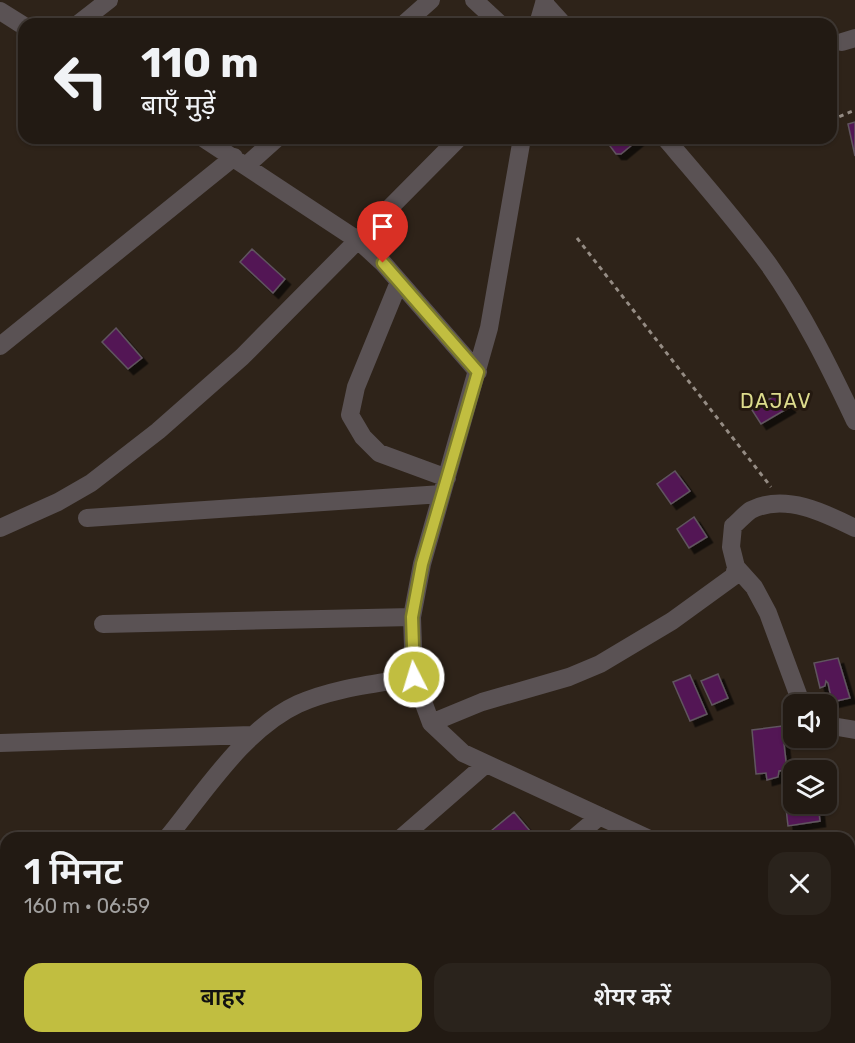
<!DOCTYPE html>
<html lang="hi">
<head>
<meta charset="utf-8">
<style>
	body { margin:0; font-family:Rubik,"Noto Sans Devanagari",sans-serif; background:#2a231c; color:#f1f3f6; height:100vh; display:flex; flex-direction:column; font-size:22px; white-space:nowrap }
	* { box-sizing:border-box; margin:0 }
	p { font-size:20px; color:#a2a1a0 }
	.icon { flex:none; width:33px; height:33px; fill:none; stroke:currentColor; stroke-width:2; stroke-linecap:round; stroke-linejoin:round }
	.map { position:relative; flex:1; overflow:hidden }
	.sheet { position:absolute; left:0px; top:832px; width:855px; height:212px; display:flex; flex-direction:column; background:#221a13; border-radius:18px 18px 0 0; box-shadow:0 2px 4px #0004,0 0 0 2px #3f3833 }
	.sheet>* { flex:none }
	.guide { position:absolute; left:18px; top:18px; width:819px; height:126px; border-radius:18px; box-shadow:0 2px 4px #0004,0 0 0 2px #3f3833; background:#221a13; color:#f1f3f6; overflow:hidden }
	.buttons { position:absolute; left:783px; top:694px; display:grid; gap:12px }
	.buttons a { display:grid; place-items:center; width:54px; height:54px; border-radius:12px; background:#221a13; box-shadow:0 2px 4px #0004,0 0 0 2px #3f3833; font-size:30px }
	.pin { position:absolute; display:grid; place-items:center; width:51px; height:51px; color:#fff; margin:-62px -26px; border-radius:50% 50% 50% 0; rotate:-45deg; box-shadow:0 0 6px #0007 }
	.pin .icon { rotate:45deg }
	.me { position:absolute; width:66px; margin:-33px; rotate:355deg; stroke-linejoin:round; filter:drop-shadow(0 0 4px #0008) }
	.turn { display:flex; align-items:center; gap:21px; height:126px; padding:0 24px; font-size:27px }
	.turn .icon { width:78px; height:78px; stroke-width:2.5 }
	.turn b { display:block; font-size:42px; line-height:51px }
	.round { display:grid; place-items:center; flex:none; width:63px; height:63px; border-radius:18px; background:#2a231c }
	.overview { display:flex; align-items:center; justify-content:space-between; height:102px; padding:0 24px }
	h1 { font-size:36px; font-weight:600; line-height:45px }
	.primary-button { display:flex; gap:12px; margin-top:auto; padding:12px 24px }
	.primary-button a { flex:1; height:69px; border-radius:18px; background:#c1be40; color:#111; font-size:24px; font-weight:600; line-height:69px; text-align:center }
	.primary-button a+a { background:#2a231c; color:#f1f3f6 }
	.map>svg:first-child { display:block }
	.building { fill:#521954; stroke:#60545f; stroke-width:1.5; filter:url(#shadow) }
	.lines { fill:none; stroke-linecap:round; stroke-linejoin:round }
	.path { stroke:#958c84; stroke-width:3; stroke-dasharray:4.5 4.5; stroke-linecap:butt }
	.minor { stroke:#5a5254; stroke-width:18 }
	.route-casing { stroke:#7d7c2a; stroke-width:15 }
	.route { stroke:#c1be40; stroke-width:10 }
	.labels { text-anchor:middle; stroke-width:6; stroke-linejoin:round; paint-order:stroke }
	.quarter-label { font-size:20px; letter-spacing:1.5px; fill:#dddc8d; stroke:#241910 }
</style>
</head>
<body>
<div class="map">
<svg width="855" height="1043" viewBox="0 0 855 1043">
	<defs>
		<filter id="shadow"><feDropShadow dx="5.5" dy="5.5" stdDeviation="0" flood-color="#0009"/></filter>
	</defs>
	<rect width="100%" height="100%" fill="#2e2319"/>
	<path class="building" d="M 855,122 L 855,156 L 848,124 Z
		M 604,138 L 636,138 L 638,140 L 621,154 L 616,154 Z
		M 252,249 L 285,279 L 273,293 L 240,262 Z
		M 116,328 L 142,358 L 128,369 L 102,342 Z
		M 780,392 L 790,407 L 761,424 L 752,410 Z
		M 675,471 L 690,491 L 671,504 L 657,484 Z
		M 694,517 L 707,537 L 689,548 L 677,529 Z
		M 838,658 L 850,698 L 832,702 L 828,683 L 826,681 L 825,686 L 820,688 L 814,663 Z
		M 718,674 L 728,698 L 712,705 L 701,681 Z
		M 690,675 L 707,714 L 690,721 L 673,682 Z
		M 782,726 L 787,770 L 779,771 L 778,777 L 767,780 L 766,773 L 756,774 L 752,730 Z
		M 794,797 L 794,804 L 818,804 L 820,821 L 788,826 L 785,799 Z
		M 514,812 L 536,838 L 498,838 L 491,831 Z"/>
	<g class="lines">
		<path class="path" d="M 831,120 L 855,110
			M 577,238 L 771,487"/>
		<path class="minor" d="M 474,0 L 500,24
			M 544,3 L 563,24
			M 0,11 L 24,26
			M 78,24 L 109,0
			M 404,24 L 431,0
			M 538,24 L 545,0
			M 842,42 L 855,38
			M 203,138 L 359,241 L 383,263 L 478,372
			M 522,138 L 489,328 L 422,564 L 412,617 L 414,677 L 431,723 L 463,753 L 647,838
			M 665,138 C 701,180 737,221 769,265 C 803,313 830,368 855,421
			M 247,165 L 277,138
			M 399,282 L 356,387 L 350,415 L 363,437 L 379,453 L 447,478
			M 0,346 L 234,157
			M 87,518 L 442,494
			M 0,528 L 58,502 L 91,483 L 158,431 L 242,357 L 459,138
			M 736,567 L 754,587 L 768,613 L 802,705
			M 103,624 L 412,617
			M 431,723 L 482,702 L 569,677 L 600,664 L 672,621 L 734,576 L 736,567 L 731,547 L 733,526 C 739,521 745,514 751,510 C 785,493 825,513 855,528
			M 826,725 L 855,730
			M 0,743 L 252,735
			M 167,838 C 204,793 244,729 298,704 C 333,688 376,684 414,677
			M 401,838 L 486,764
			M 574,838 L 600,816
			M 0,850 L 6,849
			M 849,861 L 855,860
			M 0,954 L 6,953
			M 849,984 L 855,989
			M 596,1038 L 600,1043
			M 26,1043 L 29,1038
			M 167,1043 L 173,1038
			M 341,1043 L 346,1038
			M 531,1043 L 536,1038
			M 700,1043 L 705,1038
			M 851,1043 L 855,1039"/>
	</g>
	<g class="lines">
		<defs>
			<path id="route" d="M 383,263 L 478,372 L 422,564 L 412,617 L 414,677"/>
		</defs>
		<use href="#route" class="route-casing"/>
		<use href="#route" class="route"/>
	</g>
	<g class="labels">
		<g class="quarter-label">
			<text x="776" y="408">DAJAV</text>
		</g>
	</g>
</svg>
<div class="buttons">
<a><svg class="icon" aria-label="sound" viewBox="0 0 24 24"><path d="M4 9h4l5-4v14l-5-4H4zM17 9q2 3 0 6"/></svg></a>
<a><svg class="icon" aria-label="layers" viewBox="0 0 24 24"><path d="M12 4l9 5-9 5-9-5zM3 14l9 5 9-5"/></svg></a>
</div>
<div class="pin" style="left:383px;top:263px;background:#d93025"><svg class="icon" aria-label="arrive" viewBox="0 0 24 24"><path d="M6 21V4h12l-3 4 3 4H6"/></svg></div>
<svg class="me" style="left:414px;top:677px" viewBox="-20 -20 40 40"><circle r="17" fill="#c1be40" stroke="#fff" stroke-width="3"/><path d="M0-11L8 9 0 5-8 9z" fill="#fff"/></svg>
<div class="guide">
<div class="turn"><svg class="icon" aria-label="left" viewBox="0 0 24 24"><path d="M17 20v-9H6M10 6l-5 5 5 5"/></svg><div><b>110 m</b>बाएँ मुड़ें</div></div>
</div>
<section class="sheet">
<div class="overview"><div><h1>1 मिनट</h1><p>160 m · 06:59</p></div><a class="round"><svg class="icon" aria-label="close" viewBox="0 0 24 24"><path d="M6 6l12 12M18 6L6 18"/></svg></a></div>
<div class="primary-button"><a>बाहर</a><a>शेयर करें</a></div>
</section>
</div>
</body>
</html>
